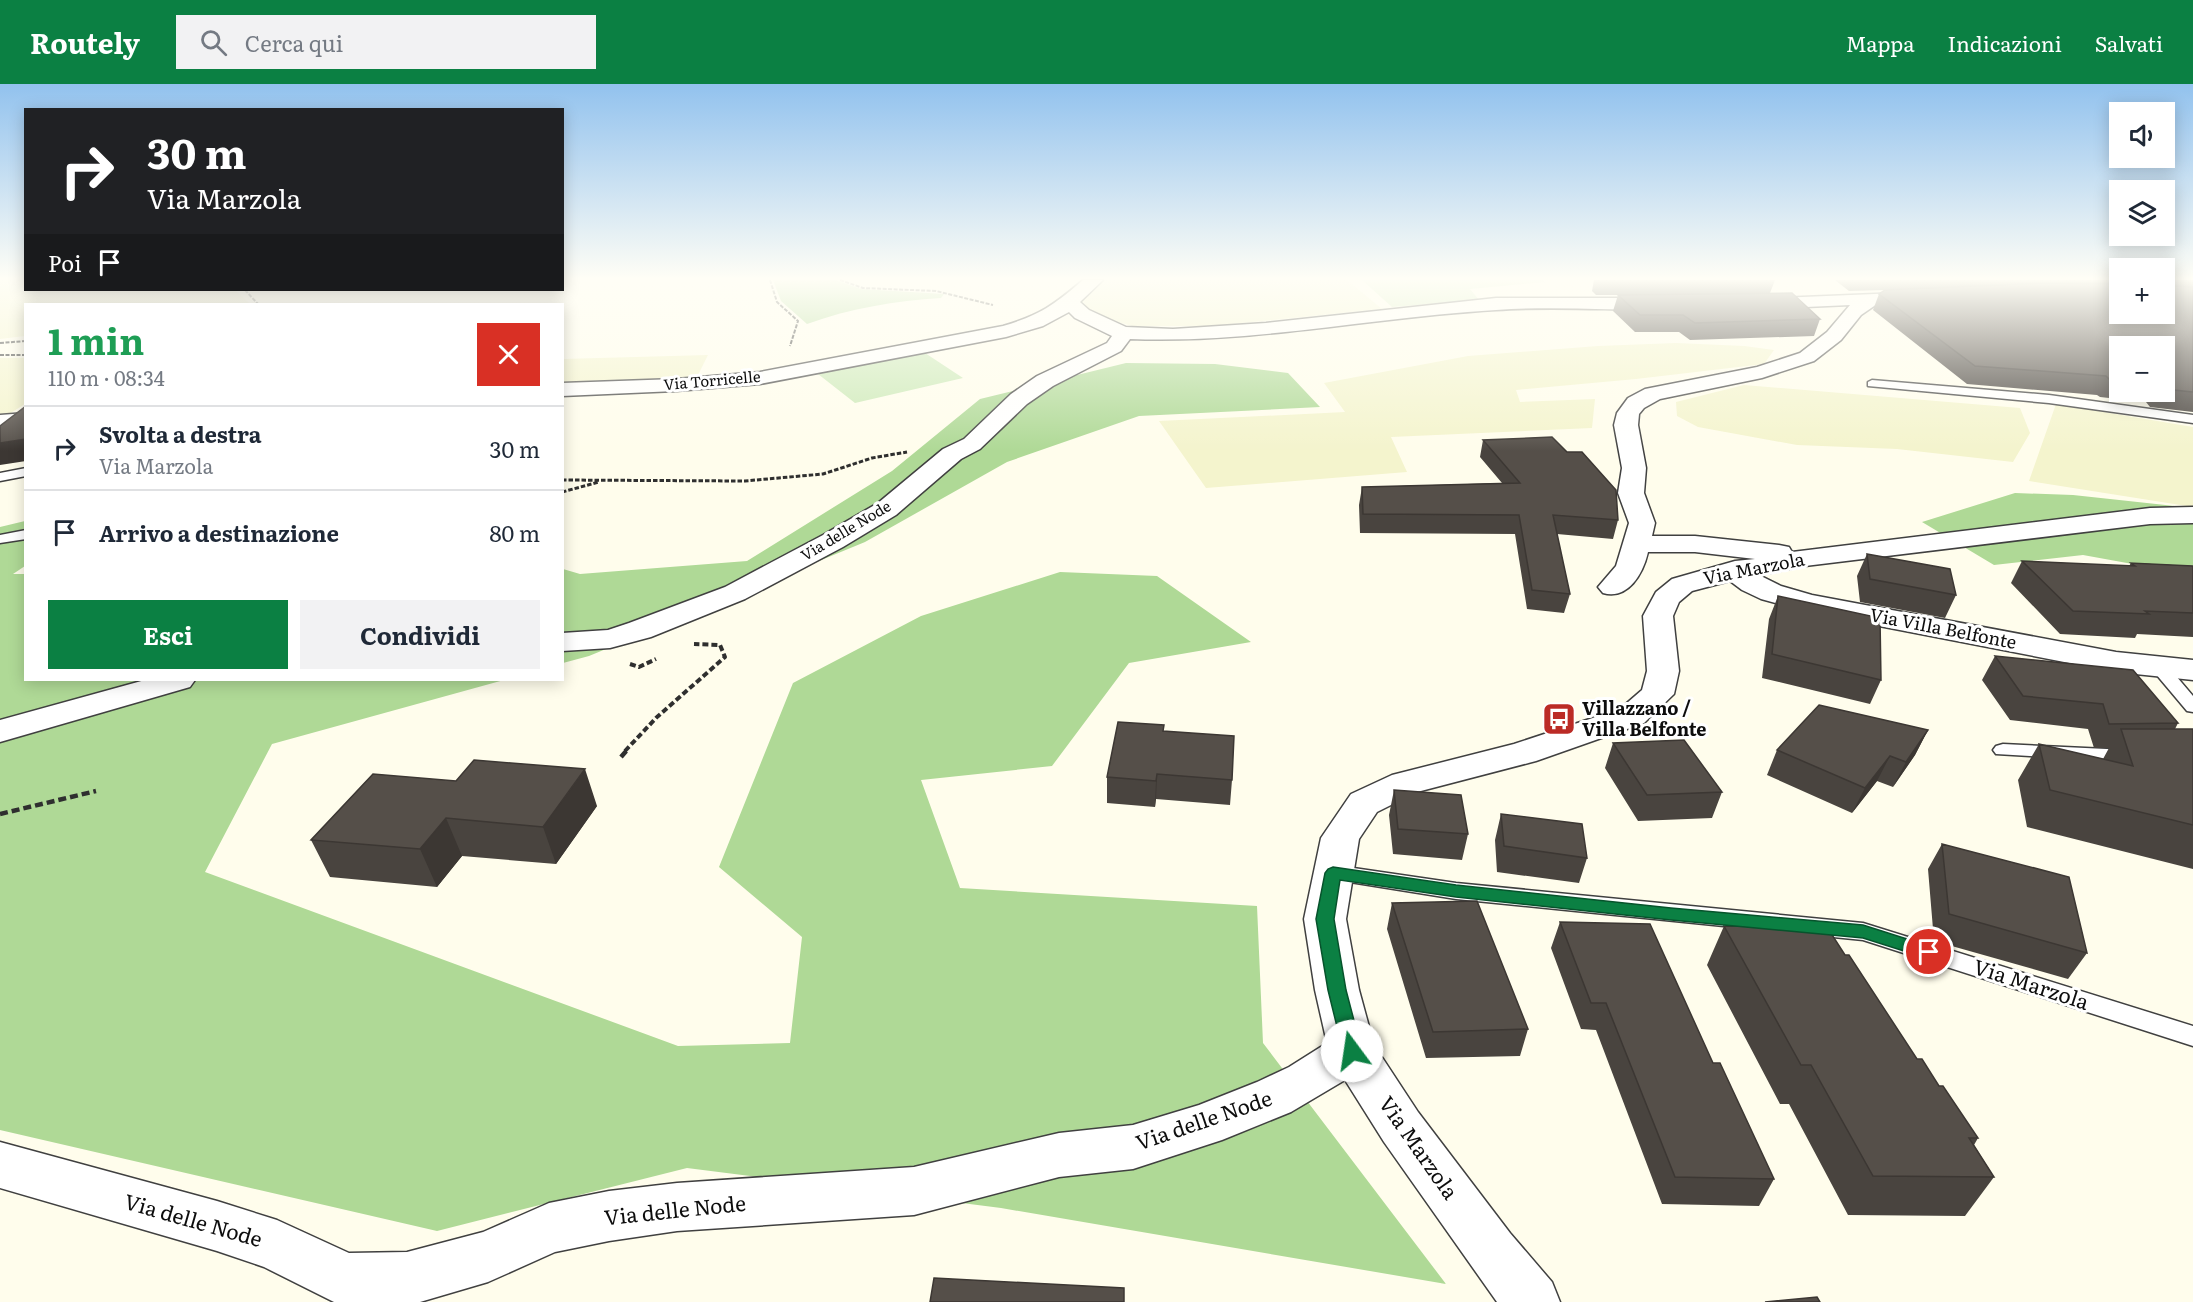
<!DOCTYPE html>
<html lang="it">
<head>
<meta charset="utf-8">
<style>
	body { margin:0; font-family:Literata,serif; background:#f2f2f3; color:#1f2937; height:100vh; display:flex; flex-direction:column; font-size:22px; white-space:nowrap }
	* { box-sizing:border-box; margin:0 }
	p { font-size:20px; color:#747a83 }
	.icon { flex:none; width:33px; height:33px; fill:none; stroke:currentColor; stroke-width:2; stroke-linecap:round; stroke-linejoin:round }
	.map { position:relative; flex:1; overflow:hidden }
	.drawer { position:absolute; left:24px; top:219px; width:540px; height:378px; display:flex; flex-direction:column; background:#fff; border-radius:0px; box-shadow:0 3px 15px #0003 }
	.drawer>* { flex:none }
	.guide { position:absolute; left:24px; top:24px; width:540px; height:183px; border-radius:0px; box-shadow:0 3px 15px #0003; background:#202124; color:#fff; overflow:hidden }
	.buttons { position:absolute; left:2109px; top:18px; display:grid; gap:12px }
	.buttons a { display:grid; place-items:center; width:66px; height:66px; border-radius:0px; background:#fff; box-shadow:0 3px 15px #0003; font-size:30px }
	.pin { position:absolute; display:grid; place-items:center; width:51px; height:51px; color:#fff; margin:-26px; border:3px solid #fff; border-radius:50%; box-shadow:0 2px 6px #0007 }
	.me { position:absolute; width:66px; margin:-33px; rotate:346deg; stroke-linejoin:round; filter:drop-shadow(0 0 4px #0008) }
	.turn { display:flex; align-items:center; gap:21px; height:126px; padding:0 24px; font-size:27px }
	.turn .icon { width:78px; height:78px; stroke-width:2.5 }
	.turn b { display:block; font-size:42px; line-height:51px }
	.then { display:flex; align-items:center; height:57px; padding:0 24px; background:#0003; gap:12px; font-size:22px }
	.round { display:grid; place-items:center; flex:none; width:63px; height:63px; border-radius:0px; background:#f2f2f3 }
	.headline { display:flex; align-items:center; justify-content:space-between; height:102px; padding:0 24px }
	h1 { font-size:36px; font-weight:700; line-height:45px; color:#1e9e55 }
	.cta { display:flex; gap:12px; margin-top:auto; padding:12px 24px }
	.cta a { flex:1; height:69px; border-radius:0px; background:#0b8043; color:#fff; font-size:24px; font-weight:700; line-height:69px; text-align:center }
	.cta a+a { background:#f2f2f3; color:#1f2937 }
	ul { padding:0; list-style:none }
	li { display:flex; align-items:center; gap:18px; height:84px; padding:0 24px; border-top:2px solid #e0e1e3 }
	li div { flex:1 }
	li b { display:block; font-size:22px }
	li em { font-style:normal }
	header { display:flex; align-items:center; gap:36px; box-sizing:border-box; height:84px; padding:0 30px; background:#0b8043; color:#fff }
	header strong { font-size:28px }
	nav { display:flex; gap:33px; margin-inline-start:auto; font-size:21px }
	.search { width:420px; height:54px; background:#f2f2f3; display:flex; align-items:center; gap:15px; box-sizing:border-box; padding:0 21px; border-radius:0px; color:#747a83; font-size:22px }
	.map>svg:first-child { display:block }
	.farmland { fill:#f4f4cd }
	.green { fill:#cce9b7 }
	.forest { fill:#afd996 }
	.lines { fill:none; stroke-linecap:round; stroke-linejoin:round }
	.lane-casing { stroke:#404040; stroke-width:3 }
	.street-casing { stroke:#404040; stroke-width:3 }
	.path-far3 { stroke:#2f2f2f; stroke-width:2; stroke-dasharray:4 1.5; stroke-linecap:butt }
	.path-far2 { stroke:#2f2f2f; stroke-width:3; stroke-dasharray:4.5 2; stroke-linecap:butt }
	.path-far1 { stroke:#2f2f2f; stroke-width:4; stroke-dasharray:6 3; stroke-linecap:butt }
	.path { stroke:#2f2f2f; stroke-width:4.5; stroke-dasharray:8 4; stroke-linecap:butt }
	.lane { fill:#fff; fill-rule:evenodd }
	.street { fill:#fff; fill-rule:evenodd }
	.wall { fill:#49443f; fill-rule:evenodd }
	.shaded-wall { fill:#3c3733 }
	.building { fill:#554f49; stroke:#3c3733; stroke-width:1.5 }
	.route { fill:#0b8043; stroke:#07532c; stroke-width:1.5 }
	.labels { text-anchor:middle; stroke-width:6; stroke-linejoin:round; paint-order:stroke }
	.far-street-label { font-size:15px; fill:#0d0d0d; stroke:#fff }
	.street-label { font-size:18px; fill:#0d0d0d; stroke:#fff }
	.poi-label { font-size:18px; font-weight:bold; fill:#0d0d0d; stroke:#fff; text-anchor:start }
	.near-street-label { font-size:21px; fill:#0d0d0d; stroke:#fff }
</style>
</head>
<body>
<header>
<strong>Routely</strong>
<div class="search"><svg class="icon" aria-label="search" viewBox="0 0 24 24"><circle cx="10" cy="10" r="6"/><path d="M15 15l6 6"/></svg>Cerca qui</div>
<nav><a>Mappa</a><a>Indicazioni</a><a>Salvati</a></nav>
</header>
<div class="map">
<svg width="2193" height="1218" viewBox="0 0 2193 1218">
	<rect width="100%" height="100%" fill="#fffdec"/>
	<path class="farmland" d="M 0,196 L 25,196 L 26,206 L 235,206 L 250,220 L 26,220 L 25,252 L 0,255 Z
		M 1102,196 L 1347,196 L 1382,225 L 1212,242 L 1132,242 L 1101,233 L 1079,218 Z
		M 1676,259 L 1744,262 L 1774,266 L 1764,280 L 1636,295 L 1516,306 L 1520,318 L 1595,315 L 1592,344 L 1391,353 L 1407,388 L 1206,404 L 1159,337 L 1345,328 L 1324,299 L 1468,272 L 1598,262 Z
		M 708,271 L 697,293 L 563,299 L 563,275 Z
		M 0,274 L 25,274 L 25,320 L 9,330 L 0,331 Z
		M 1744,301 L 2020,324 L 2030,349 L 2013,378 L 1897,365 L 1797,361 L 1698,343 L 1677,332 L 1676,318 Z
		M 2056,320 L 2193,343 L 2193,423 L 2029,397 Z"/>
	<path class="green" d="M 1362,196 L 1543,196 L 1545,198 L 1470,205 L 1479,216 L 1392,223 Z
		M 922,267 L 963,294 L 855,319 L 818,290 Z"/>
	<path class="forest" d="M 773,196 L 836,196 L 861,205 L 944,210 L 941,214 C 895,217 851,224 807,240 L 781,217 Z
		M 1126,279 L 1215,280 L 1288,289 L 1320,323 L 1139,332 L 1007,378 L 865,458 L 589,572 L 563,579 L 563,485 L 580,490 L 747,477 L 892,387 L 980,315 Z
		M 2015,409 L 2073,411 L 2193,424 L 2193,491 L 2083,471 L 1994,481 L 1922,438 Z
		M 25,437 L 25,482 L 13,490 L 25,490 L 26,596 L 504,596 L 272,660 L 205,788 L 678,962 L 790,959 L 802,853 L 719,783 L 793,599 L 921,532 L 1060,488 L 1157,492 L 1251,558 L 1129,579 L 1052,682 L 921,696 L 960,804 L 1257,822 L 1263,959 L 1446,1200 L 1001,1124 L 687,1084 L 437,1147 L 0,1046 L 0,443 Z"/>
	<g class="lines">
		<defs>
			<path id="lane" d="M 1872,296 L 2049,311 L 2193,331 L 2193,339 L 2049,319 L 1868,302 L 1868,298 Z
				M 26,384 L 26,392 L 0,397 L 0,389 Z
				M 26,446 L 26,455 L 0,459 L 0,451 Z
				M 2159,578 L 2165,579 L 2193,612 L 2193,628 L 2187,627 L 2150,583 L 2153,579 Z
				M 2003,660 L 2128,666 L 2135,668 L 2138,672 L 2135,676 L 2128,678 L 1996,670 L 1993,666 L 1996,662 Z
				M 1333,781 L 1456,799 L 1863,839 L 2193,942 L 2193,962 L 1863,856 L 1456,815 L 1325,794 L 1322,789 L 1325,784 Z"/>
			<path id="street" d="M 1083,196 L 1103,196 L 1080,218 L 1089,226 L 1126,243 L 1173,245 L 1266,239 L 1496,214 L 1659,214 L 1666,216 L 1668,220 L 1666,224 L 1659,226 C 1605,226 1550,222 1496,226 C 1373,233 1253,260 1130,255 L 1121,267 L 1053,302 L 1027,320 L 980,365 L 961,375 L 896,431 L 843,463 L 745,515 L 651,553 L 610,564 L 562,567 L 562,549 L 608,546 L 629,539 L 725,503 L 823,451 L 878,419 L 943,365 L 964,355 L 1011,310 L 1037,292 L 1107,259 L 1112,252 L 1075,234 L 1069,228 L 1043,242 L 1006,253 L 760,300 L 676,307 L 562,312 L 562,299 L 676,295 L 760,288 L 1003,242 C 1040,231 1054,221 1083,196 Z
				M 1923,208 L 1929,209 L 1932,213 L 1929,217 L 1877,220 L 1861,231 L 1841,256 L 1814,277 L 1762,294 L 1660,315 L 1644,324 L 1639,330 L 1638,341 L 1646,384 L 1644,409 L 1655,439 L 1652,452 L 1695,452 L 1779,461 L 1789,463 L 1792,468 L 2150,424 L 2193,423 L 2193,439 L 2150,440 L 1805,482 L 1759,491 L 1781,502 L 1812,511 L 2116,568 L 2193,576 L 2193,596 L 2116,588 L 1812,529 L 1761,515 L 1742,506 L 1730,497 L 1692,507 L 1679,518 L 1673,532 L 1679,587 L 1674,610 L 1644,639 L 1536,677 L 1417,708 L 1377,728 L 1359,755 L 1346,835 L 1359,906 L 1374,961 L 1418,1028 L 1510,1149 L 1552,1198 L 1560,1218 L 1497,1218 L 1384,1058 L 1345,996 L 1291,1028 L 1222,1056 L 1133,1085 L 1059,1093 L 914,1131 L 677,1147 L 609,1157 L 555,1168 L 488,1198 L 420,1218 L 334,1218 L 264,1183 L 217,1167 L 0,1104 L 0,1058 L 217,1117 L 277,1136 L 349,1169 L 407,1168 L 483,1148 L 549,1119 L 609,1107 L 677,1099 L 914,1083 L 1059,1049 L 1133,1041 L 1199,1021 L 1257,998 L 1289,983 L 1327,959 L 1315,906 L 1304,835 L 1321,754 L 1351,710 L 1392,691 L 1514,660 L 1620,625 L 1642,606 L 1647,587 L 1643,532 L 1656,508 L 1672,495 L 1735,477 L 1755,475 L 1695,468 L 1648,468 C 1643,490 1628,516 1603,509 L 1598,503 L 1616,482 L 1629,439 L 1618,409 L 1622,384 L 1614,341 L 1617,329 L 1628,314 L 1645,305 L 1757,283 L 1800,269 L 1827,248 L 1850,221 L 1759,225 L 1752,223 L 1750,219 L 1752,215 Z
				M 26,329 L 26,343 L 0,345 L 0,331 Z
				M 145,596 L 195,596 L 190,603 L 0,658 L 0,636 Z"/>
		</defs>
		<use href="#lane" class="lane-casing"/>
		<use href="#street" class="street-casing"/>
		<path class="path-far3" d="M 770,196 L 777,218 L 798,237 L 790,262
			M 840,196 L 863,204 L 936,207 L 993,221
			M 245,206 L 258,220
			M 0,259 L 26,257
			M 0,271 L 26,271"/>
		<path class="path-far2" d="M 562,396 L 745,397 L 823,390 L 872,374 L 907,368
			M 562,408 L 599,398"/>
		<path class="path-far1" d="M 630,580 L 639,583 L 656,575
			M 625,667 L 657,633 L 725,573 L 720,561 L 694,560"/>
		<path class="path" d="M 621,673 L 627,666
			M 0,730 L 96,707"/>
		<use href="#lane" class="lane"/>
		<use href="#street" class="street"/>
	</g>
	<path class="wall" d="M 1594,196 L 1775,196 L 1770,209 L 1820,235 L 1814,252 L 1690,256 L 1679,248 L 1635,248 L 1613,227 L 1618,211 L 1596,211 L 1592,207 Z
		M 1835,196 L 2120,196 L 2120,230 L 2164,196 L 2193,196 L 2193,328 L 2150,323 L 2146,318 L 2100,313 L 2097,311 L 1967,300 L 1873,226 L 1879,210 L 1885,206 L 1849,207 ZM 2120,262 L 2164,262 L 2164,308 L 2120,308 Z
		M 1483,356 L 1618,436 L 1613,455 L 1557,450 L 1570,510 L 1564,529 L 1527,525 L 1515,450 L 1360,449 L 1359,421 L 1362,403 L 1502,399 L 1480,373 Z
		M 1867,470 L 1956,511 L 1945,534 L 1860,518 L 1857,492 Z
		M 2022,477 L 2129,482 L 2131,479 L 2193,482 L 2193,553 L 2137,550 L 2135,554 L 2060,550 L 2011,499 Z
		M 1778,512 L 1881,596 L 1870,620 L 1762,594 L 1769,535 Z
		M 1995,572 L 2178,639 L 2175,645 L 2193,645 L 2193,785 L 2027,743 L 2018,696 L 2039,660 L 2103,675 L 2109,664 L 2094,664 L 2088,645 L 2010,636 L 1982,596 Z
		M 1928,646 L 1915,671 L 1893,703 L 1877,697 L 1852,729 L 1767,691 L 1777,666 Z
		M 1163,647 L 1232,696 L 1230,721 L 1156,715 L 1155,723 L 1107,719 L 1107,693 Z
		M 1613,659 L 1722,708 L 1712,734 L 1638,737 L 1605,684 Z
		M 373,690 L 597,722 L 556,780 L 462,772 L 437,803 L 330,793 L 311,756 Z
		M 1394,706 L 1468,750 L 1462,776 L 1393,770 L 1389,731 Z
		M 1501,730 L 1587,774 L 1579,799 L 1497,788 L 1495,756 Z
		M 1942,760 L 2087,869 L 2068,895 L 1934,857 L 1928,785 Z
		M 1392,819 L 1528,945 L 1520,972 L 1426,974 L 1387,845 Z
		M 1560,838 L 1713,979 L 1774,1095 L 1759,1122 L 1662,1120 L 1596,946 L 1581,945 L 1551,864 Z
		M 1724,842 L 1845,871 L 1917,975 L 1939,1002 L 1978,1054 L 1974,1061 L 1994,1093 L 1965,1132 L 1848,1131 L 1789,1020 L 1780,1020 L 1707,881 Z"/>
	<path class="shaded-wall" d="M 26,355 L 26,377 L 0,381 L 0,359 Z
		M 1928,646 L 1915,671 L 1893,703 L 1906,678 Z
		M 1890,672 L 1877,697 L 1852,729 L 1865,704 Z
		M 585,685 L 597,722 L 556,780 L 543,743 Z
		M 1157,690 L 1156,715 L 1155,723 L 1156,697 Z
		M 446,734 L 462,772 L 437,803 L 420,765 Z"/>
	<path class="building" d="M 2164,196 L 2170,196 L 2170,200 L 2172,202 L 2193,203 L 2193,308 L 2164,305 L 2164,262 L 2120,262 L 2120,296 L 2109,295 L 2106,292 L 1975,282 L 1879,210 L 1885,206 L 2045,199 L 2120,200 L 2120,230 L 2164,230 Z
		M 1792,209 L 1820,235 L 1695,239 L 1683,231 L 1640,231 L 1618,211 Z
		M 26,322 L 26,355 L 0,359 L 0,342 Z
		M 1552,353 L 1567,368 L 1582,368 L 1616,406 L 1618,436 L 1553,431 L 1570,510 L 1532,506 L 1519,431 L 1363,430 L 1362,403 L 1520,399 L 1483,356 Z
		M 1867,470 L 1950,485 L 1956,511 L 1870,495 Z
		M 2022,477 L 2135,482 L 2131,479 L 2193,482 L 2193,529 L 2145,527 L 2149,530 L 2073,527 Z
		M 1778,512 L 1880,534 L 1881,596 L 1772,570 Z
		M 1995,572 L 2133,586 L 2178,639 L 2109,640 L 2103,620 L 2023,612 Z
		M 1819,621 L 1928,646 L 1906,678 L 1890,672 L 1865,704 L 1777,666 Z
		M 1118,638 L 1164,641 L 1163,647 L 1234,652 L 1232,696 L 1157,690 L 1156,697 L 1107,693 Z
		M 2121,645 L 2193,645 L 2193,741 L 2050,706 L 2039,660 L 2133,682 Z
		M 1684,656 L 1722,708 L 1647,711 L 1613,659 Z
		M 474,676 L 585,685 L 543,743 L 446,734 L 420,765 L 311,756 L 373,690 L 456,697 Z
		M 1394,706 L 1461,711 L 1468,750 L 1398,745 Z
		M 1501,730 L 1582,740 L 1587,774 L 1504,762 Z
		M 1942,760 L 2069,793 L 2087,869 L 1949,830 Z
		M 1477,817 L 1528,945 L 1433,948 L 1392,819 Z
		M 1560,838 L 1650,840 L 1713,979 L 1720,979 L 1774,1095 L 1675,1093 L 1606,919 L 1591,919 Z
		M 1724,842 L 1827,843 L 1845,871 L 1849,871 L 1917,975 L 1922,975 L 1939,1002 L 1943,1002 L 1978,1054 L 1969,1054 L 1994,1093 L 1873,1092 L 1811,981 L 1801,981 Z
		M 934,1194 L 1124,1204 L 1124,1218 L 930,1218 Z
		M 1817,1213 L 1820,1218 L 1765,1218 Z"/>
	<linearGradient id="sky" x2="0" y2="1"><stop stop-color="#92c2ee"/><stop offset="0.53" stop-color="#fffef6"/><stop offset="1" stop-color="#fffef6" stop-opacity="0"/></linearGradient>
	<rect width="2193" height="367" fill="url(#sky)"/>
	<path class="route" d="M 1333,783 L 1456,801 L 1671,824 L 1863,841 L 1935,864 L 1938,868 L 1935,873 L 1929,875 L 1863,854 L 1671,836 L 1456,813 L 1340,796 L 1334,835 L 1346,906 L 1362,967 L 1359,973 L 1352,975 L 1345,973 L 1343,967 L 1328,906 L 1316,835 L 1325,789 L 1328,785 Z"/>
	<defs>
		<symbol id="bus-square" viewBox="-11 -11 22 22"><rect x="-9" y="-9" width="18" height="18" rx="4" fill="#bb2b26" stroke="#fff"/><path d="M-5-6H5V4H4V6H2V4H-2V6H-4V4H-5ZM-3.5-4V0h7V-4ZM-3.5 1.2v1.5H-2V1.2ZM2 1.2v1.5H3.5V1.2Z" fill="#fff"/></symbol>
	</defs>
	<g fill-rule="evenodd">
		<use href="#bus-square" x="1540" y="616" width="38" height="38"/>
	</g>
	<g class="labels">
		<g class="far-street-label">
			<text transform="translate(712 297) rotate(-5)" y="5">Via Torricelle</text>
			<text transform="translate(846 447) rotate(-31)" y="5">Via delle Node</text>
		</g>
		<g class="street-label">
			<text transform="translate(1754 485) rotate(-11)" y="6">Via Marzola</text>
			<text transform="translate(1943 545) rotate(11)" y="6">Via Villa Belfonte</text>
		</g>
		<g class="poi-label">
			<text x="1582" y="631">Villazzano /<tspan x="1582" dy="21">Villa Belfonte</tspan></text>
		</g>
		<g class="near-street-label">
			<text transform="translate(2031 901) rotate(18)" y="7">Via Marzola</text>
			<text transform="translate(1204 1037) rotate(-19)" y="7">Via delle Node</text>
			<text transform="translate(1418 1064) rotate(55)" y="7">Via Marzola</text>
			<text transform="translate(675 1127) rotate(-6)" y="7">Via delle Node</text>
			<text transform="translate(193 1137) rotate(16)" y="7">Via delle Node</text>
		</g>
	</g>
</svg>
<div class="buttons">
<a><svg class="icon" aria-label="sound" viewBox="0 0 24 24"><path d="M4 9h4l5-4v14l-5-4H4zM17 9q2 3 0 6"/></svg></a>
<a><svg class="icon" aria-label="layers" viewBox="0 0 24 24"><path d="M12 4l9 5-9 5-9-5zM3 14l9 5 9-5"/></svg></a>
<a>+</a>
<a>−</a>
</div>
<div class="pin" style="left:1929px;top:868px;background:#d93025"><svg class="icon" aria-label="arrive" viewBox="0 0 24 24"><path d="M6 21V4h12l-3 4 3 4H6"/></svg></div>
<svg class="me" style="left:1352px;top:967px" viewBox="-20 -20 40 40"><circle r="19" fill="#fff"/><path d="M0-13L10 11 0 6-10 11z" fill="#0b8043"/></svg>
<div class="guide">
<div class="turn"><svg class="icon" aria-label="right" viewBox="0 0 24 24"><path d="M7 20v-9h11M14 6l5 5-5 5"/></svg><div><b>30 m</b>Via Marzola</div></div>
<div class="then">Poi<svg class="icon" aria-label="arrive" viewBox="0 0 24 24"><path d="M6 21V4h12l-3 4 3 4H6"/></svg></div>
</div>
<section class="drawer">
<div class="headline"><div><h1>1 min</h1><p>110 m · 08:34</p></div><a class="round" style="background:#d93025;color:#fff"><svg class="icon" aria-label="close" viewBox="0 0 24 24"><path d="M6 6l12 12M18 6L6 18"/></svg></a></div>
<ul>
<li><svg class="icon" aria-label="right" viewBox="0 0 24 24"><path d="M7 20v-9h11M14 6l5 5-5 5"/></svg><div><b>Svolta a destra</b><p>Via Marzola</p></div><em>30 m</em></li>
<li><svg class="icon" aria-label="arrive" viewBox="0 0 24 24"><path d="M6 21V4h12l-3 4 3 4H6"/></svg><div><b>Arrivo a destinazione</b></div><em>80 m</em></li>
</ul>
<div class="cta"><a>Esci</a><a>Condividi</a></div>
</section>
</div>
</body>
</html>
